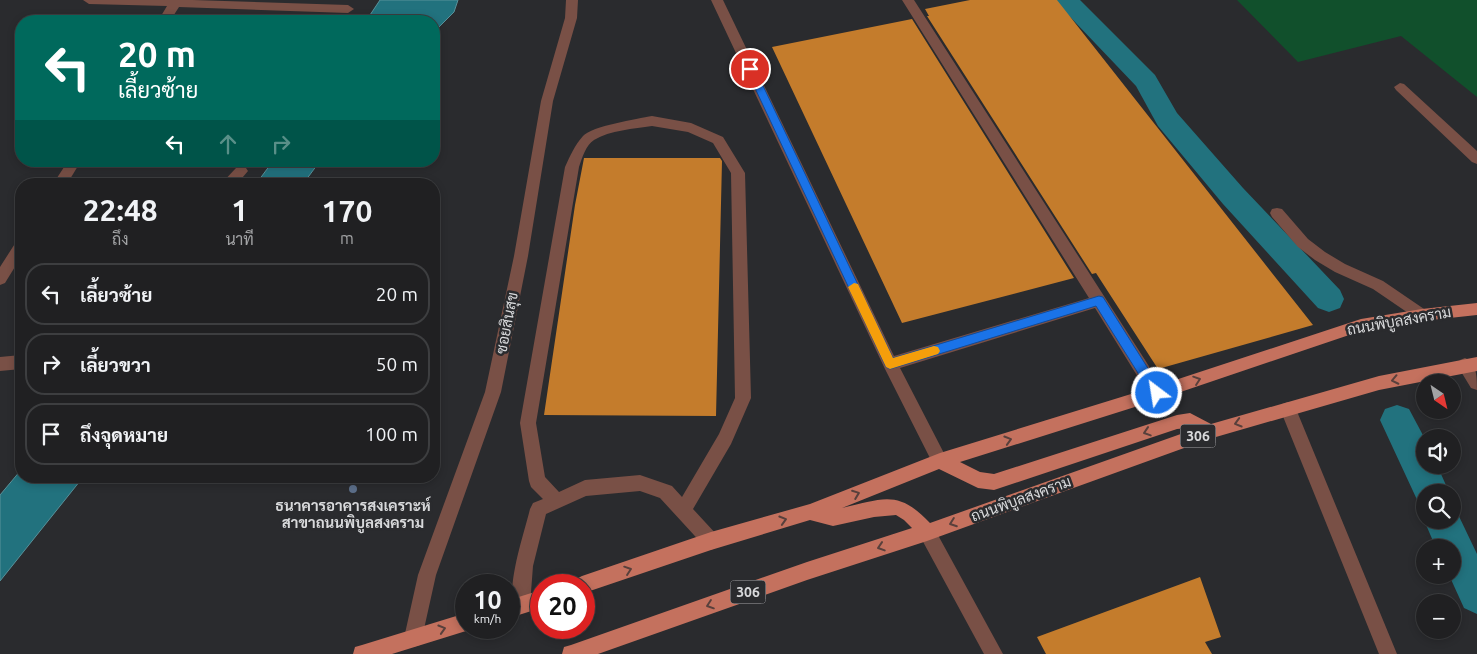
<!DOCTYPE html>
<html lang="th">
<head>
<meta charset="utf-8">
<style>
	body { margin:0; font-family:Ubuntu,Sarabun,sans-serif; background:#2d2d2f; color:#f1f3f6; height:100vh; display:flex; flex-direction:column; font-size:19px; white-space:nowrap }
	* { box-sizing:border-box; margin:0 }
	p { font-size:16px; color:#a2a3a5 }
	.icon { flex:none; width:28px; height:28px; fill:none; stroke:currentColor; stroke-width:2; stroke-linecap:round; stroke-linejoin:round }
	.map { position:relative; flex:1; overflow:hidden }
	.sheet { position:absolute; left:15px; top:178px; width:425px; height:305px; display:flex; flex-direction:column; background:#202022; border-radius:20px; box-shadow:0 2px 8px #0003,0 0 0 1px #3d3e40 }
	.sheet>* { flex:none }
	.hud { position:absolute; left:15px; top:15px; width:425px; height:152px; border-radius:20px; box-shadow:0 2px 8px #0003,0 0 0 1px #3d3e40; background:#00695c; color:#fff; overflow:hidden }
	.needle { width:32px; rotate:145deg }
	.fabs { position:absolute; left:1416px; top:374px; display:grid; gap:10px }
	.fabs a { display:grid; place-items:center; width:45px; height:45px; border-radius:50%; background:#202022; box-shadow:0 2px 8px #0003,0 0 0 1px #3d3e40; font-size:25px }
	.speed { position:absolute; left:455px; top:574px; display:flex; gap:10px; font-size:25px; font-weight:700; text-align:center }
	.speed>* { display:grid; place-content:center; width:65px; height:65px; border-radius:50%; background:#202022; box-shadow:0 2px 8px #0003,0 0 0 1px #3d3e40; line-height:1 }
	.speed small { font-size:12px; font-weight:400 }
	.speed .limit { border:8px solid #d22; background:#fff; color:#111 }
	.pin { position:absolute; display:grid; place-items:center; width:42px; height:42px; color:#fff; margin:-21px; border:2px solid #fff; border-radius:50%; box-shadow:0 1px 5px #0007 }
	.me { position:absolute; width:55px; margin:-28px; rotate:329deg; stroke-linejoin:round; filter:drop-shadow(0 0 4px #0008) }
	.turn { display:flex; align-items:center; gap:18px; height:105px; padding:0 20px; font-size:22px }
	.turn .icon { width:65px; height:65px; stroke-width:2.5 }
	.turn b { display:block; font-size:35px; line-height:42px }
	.lanes { display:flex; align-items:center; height:48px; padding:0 20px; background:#0003; justify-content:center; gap:25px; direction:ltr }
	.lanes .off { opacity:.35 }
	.eta { display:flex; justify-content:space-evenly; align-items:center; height:85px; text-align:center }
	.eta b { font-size:30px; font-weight:700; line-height:35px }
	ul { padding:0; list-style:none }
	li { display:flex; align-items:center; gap:15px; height:62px; margin:0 10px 8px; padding:0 10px; border:2px solid #3d3e40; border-radius:20px }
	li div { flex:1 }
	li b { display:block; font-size:19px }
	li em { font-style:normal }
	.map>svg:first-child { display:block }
	.green { fill:#11502c }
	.water { fill:#22727e; stroke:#59919a }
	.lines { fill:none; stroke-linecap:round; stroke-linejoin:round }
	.canal { fill:#22727e; fill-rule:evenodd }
	.building { fill:#c47c2c }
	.lane { fill:#795046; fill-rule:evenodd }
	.street { fill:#795046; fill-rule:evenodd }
	.primary { fill:#c4715e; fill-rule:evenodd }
	.oneway { stroke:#58403c }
	.route { fill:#1a73e8; stroke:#114b97 }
	.slow { fill:#f59e0b }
	.service-dot { fill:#5c6f8a; stroke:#2a2b2e; stroke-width:2 }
	.labels { text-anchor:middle; stroke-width:5; stroke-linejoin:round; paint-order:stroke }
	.shield { fill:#2a2b2e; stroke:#a4a5a7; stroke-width:1 }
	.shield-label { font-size:14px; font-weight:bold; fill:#d8d9db }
	.street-label { font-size:15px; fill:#d8d9db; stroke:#2a2b2e }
	.poi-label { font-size:15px; font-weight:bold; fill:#d8d9db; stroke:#2a2b2e }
</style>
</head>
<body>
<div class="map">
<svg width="1477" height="654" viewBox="0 0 1477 654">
	<rect width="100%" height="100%" fill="#2a2b2e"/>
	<path class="green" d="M 1237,0 L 1477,0 L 1477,97 L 1401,36 L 1298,62 Z"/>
	<path class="water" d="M 380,0 L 458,0 L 454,12 L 434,32 L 434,21 L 366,21 Z
		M 273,161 L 320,161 L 303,184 L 256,184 Z
		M 21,470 L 21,476 L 84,476 L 0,581 L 0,495 Z"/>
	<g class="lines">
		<path class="canal" d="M 1054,0 L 1080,0 L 1155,75 L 1177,113 L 1243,188 L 1340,290 L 1344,299 L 1340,308 L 1329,312 L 1318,308 L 1223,204 L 1158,126 L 1136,86 Z
			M 1397,405 L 1409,409 L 1425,439 L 1425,465 L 1437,465 L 1449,492 L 1425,492 L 1425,506 L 1419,504 L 1380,420 L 1385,409 Z
			M 1452,507 L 1455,508 L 1477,554 L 1477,614 L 1464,608 L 1449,575 L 1452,575 L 1452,548 L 1436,548 L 1424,520 L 1425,518 L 1425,520 L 1452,520 Z"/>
	</g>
	<path class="building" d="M 970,0 L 1057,0 L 1313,325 L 1158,369 L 1096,273 L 1092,274 L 927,16 L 929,16 L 925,9 Z
		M 912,19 L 1074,278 L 902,323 L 772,47 Z
		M 584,158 L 720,158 L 722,161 L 716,416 L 544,415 L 575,205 Z
		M 1200,577 L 1221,637 L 1205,642 L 1212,654 L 1046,654 L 1037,637 Z"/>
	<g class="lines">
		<path class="lane" d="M 83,0 L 193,0 L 348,5 L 354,9 L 348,13 L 179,7 L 170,21 L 158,21 L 167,6 L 89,4 Z
			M 711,0 L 723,0 L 894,356 L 1089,298 L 902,0 L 914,0 L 1163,388 L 1165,393 L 1163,398 L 1157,400 L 1151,398 L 1095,308 L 900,368 L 948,461 L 946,466 L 940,469 L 934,466 L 885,369 Z
			M 1400,83 L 1404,84 L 1477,151 L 1477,164 L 1472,162 L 1396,90 L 1394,87 Z
			M 652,116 L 691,123 L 723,137 L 745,173 L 751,398 L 731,444 L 693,509 L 717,535 L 720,541 L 717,547 L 711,550 L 705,547 L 660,498 L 640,491 L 586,496 L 546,514 L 533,566 L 530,605 L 527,611 L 521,614 L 515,611 C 505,588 524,534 530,509 L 533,503 L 543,499 L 531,487 L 529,481 L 520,423 L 565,167 C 570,156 575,145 583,136 C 592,126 637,119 652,116 ZM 652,126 L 688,132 L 713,143 L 731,173 L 735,398 L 719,434 L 682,497 L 672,486 L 640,475 L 585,480 L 559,492 L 545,477 L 536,423 L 579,167 C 582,158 586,145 594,140 C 610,130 634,129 652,126 Z
			M 68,161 L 81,161 L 67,184 L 53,184 Z
			M 241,166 L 246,168 L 248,171 L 237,184 L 221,184 L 236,168 Z
			M 1277,208 L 1282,209 L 1308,239 L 1325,252 L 1345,264 L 1383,281 L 1427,311 L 1429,315 L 1427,319 L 1422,321 L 1417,319 L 1373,289 L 1335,272 L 1315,260 L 1298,247 L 1272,217 L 1270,213 L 1272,209 Z
			M 21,240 L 21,257 L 5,283 L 0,285 L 0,267 L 16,242 Z
			M 21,355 L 21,369 L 0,371 L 0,357 Z"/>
		<path class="street" d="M 566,0 L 578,0 L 577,18 L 553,101 L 528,256 L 501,392 L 436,575 L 422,638 L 420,645 L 413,647 L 406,645 L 404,638 L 418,575 L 485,392 L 514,256 L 541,101 L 565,18 Z
			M 1465,358 C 1477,363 1477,377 1477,390 L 1471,388 L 1457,365 L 1460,360 Z
			M 1288,402 L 1294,404 L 1296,409 L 1397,654 L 1379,654 L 1280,409 L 1282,404 Z
			M 927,523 L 933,526 L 1003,654 L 984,654 L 921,538 L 918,532 L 921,526 Z"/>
		<path class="primary" d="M 1477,303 L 1477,315 L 1422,321 L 1361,331 L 1157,400 L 960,462 L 980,472 L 994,474 L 1177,415 L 1190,413 L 1211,424 L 1379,376 L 1477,357 L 1477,371 L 1379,390 L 1209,439 L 927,541 L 807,580 L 598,654 L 562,654 L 564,647 L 571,645 L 807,562 L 912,528 L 904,520 L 896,515 L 874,517 L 833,526 L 810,520 L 711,550 L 584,593 L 584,585 L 573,585 L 576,579 L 582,576 L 711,532 L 810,504 L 940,453 L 1157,386 L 1361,319 L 1422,309 ZM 1188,428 L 1192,430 L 930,523 C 898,489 883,499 842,508 L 939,469 L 978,488 L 994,490 L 1177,429 Z
			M 541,590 L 541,608 L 509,618 L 509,600 Z
			M 466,613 L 466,628 L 473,628 L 466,631 L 392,654 L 353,654 L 355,647 L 362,645 Z"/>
	</g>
	<defs><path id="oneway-chevron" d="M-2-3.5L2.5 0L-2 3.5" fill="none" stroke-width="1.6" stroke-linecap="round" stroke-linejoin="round" transform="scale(1.25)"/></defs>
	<g class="oneway">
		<use href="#oneway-chevron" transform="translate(1197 380) rotate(-19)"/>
		<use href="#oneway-chevron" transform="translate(1395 380) rotate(168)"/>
		<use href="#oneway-chevron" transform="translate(1238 423) rotate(164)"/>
		<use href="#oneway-chevron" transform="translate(1147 432) rotate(162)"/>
		<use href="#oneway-chevron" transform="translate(1008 440) rotate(-17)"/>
		<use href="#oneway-chevron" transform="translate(856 494) rotate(-21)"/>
		<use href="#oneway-chevron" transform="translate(783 520) rotate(-17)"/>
		<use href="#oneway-chevron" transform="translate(953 523) rotate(160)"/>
		<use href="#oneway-chevron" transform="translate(881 547) rotate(162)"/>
		<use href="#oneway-chevron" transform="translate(628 570) rotate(-19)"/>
		<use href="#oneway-chevron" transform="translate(710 605) rotate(161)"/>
		<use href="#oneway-chevron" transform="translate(442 629) rotate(-17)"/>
	</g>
	<path class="route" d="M 750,66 L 755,69 L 893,358 L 1099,296 L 1103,297 L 1161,389 L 1163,393 L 1161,397 L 1157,398 L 1153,397 L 1096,306 L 890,369 L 886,367 L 746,69 Z"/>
	<path class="slow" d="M 854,283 L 858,284 L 893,358 L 934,346 L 938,347 L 940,351 L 938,354 L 890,369 L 886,367 L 848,287 Z"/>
	<circle class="service-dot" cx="353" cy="489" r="5"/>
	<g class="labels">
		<g class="shield">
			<rect x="1180.5" y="424.5" width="35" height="23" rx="4"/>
			<rect x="730.5" y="580.5" width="35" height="23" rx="4"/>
		</g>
		<g class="shield-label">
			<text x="1198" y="441">306</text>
			<text x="748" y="597">306</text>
		</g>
		<g class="street-label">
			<text transform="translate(1399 321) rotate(-10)" y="5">ถนนพิบูลสงคราม</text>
			<text transform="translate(507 323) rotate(-79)" y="5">ซอยสินสุข</text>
			<text transform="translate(1021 499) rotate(-20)" y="5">ถนนพิบูลสงคราม</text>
		</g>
		<g class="poi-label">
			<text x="353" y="511">ธนาคารอาคารสงเคราะห์<tspan x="353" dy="17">สาขาถนนพิบูลสงคราม</tspan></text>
		</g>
	</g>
</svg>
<div class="fabs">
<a><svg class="needle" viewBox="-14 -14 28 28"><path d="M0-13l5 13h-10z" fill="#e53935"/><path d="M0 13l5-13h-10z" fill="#a2a3a5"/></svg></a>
<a><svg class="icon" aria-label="sound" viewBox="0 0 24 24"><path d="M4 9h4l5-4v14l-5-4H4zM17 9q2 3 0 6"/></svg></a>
<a><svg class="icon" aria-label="search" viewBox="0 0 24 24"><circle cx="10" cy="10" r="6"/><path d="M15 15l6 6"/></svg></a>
<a>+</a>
<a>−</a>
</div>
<div class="speed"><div>10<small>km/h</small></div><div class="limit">20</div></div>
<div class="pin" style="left:750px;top:69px;background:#d93025"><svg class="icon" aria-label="arrive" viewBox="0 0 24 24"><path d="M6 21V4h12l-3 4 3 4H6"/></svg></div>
<svg class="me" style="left:1157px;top:393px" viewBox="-20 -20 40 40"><circle r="17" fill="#1a73e8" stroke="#fff" stroke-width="3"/><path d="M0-11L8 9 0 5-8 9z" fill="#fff"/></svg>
<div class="hud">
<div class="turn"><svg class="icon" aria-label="left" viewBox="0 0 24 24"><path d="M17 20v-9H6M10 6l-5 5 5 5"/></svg><div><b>20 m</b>เลี้ยวซ้าย</div></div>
<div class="lanes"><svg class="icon" aria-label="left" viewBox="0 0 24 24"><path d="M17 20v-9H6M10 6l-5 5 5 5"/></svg><svg class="icon off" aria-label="ahead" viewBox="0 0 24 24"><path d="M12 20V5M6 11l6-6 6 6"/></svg><svg class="icon off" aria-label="right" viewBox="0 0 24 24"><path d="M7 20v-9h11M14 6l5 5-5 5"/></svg></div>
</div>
<section class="sheet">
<div class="eta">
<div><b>22:48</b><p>ถึง</p></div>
<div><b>1</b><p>นาที</p></div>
<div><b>170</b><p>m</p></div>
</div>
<ul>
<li><svg class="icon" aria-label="left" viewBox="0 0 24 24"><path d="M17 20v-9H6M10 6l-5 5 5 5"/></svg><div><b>เลี้ยวซ้าย</b></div><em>20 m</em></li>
<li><svg class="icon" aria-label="right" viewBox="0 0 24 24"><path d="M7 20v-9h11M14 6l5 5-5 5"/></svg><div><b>เลี้ยวขวา</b></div><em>50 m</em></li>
<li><svg class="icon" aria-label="arrive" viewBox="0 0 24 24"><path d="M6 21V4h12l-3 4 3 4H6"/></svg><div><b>ถึงจุดหมาย</b></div><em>100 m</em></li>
</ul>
</section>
</div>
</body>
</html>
